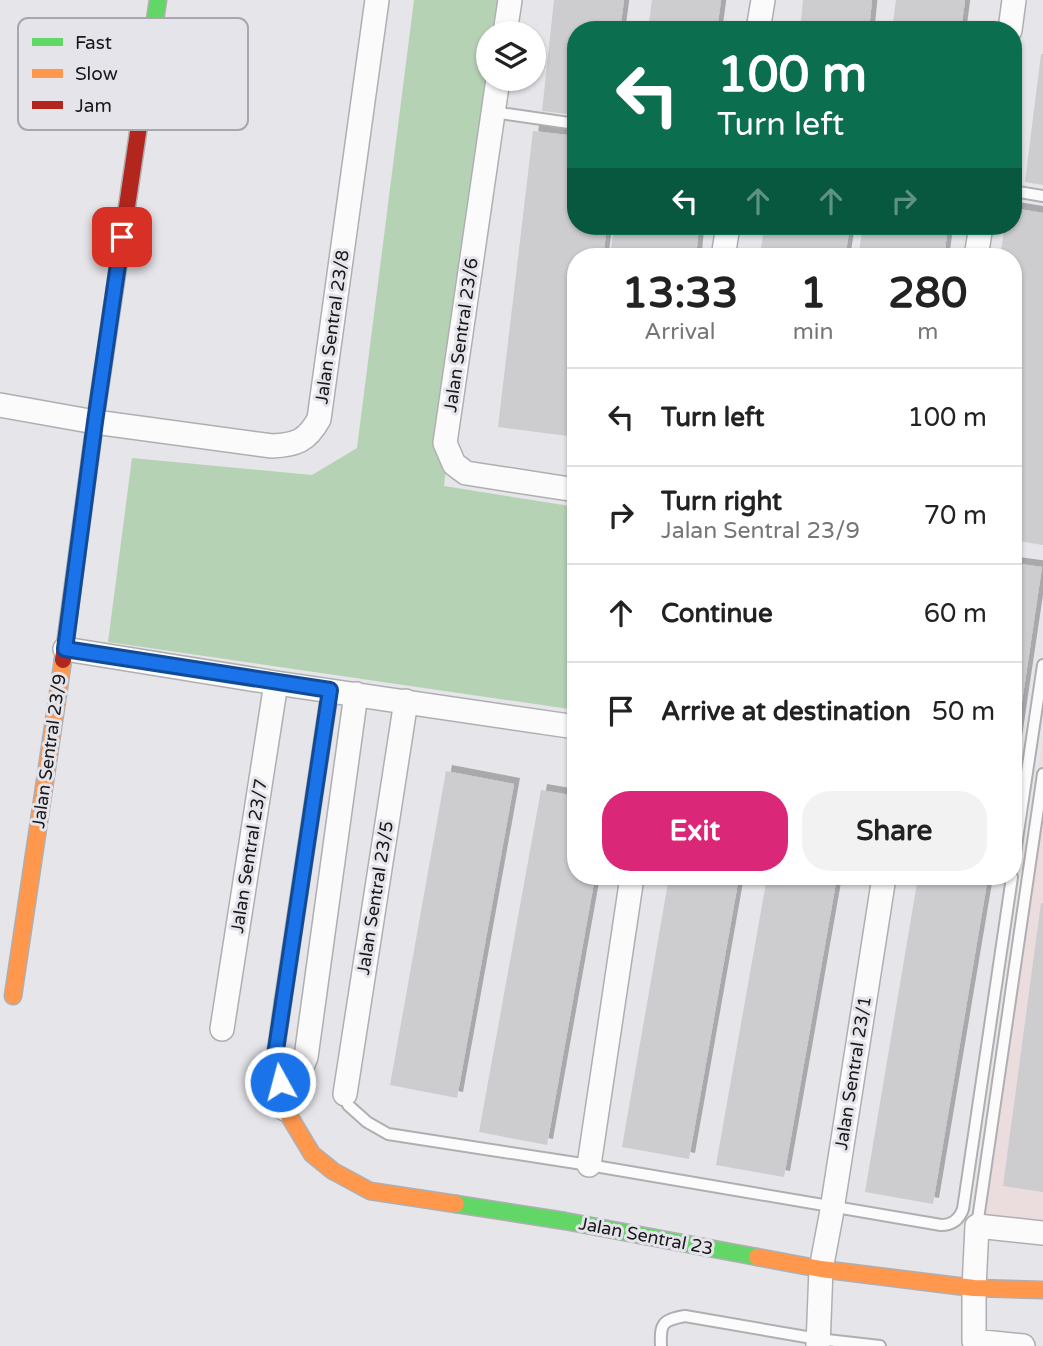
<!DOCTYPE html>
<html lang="en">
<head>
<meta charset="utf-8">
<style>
	body { margin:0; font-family:"Varela Round",sans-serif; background:#f2f2f2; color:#222; height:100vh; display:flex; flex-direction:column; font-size:26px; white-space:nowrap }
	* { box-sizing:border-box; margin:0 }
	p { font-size:23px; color:#767676 }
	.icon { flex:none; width:38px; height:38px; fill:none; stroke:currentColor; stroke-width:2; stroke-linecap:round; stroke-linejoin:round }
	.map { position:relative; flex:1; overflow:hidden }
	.side { position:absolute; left:567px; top:248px; width:455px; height:637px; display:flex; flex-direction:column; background:#fff; border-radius:28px; box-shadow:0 2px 5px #0004 }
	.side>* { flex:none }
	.top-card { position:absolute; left:567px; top:21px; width:455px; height:214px; border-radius:28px; box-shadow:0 2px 5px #0004; background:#0b6e4f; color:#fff; overflow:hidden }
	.tools { position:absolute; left:476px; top:21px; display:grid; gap:14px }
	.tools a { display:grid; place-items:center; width:70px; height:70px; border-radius:50%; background:#fff; box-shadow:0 2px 5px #0004; font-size:35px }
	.pin { position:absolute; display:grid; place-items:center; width:60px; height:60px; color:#fff; margin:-30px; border-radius:14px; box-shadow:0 4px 10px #0006 }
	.me { position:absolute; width:77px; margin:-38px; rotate:353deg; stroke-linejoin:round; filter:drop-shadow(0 0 5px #0008) }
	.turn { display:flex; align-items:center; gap:24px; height:147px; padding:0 35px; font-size:32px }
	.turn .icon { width:91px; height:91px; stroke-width:2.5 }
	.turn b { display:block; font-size:49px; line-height:60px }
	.lanes { display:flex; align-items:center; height:66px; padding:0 35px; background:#0003; justify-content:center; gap:35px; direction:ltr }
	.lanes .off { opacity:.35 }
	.eta { display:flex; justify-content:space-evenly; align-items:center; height:119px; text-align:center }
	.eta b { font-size:42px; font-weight:700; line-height:49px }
	.action { display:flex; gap:14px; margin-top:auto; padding:14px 35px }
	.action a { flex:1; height:80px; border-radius:28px; background:#db2777; color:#fff; font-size:28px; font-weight:700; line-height:80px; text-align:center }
	.action a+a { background:#f2f2f2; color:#222 }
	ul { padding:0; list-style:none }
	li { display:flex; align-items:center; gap:21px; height:98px; padding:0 35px; border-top:2px solid #e0e0e0 }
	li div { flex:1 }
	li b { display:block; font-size:26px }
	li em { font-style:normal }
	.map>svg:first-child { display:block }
	.commercial { fill:#ebdcdd }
	.green { fill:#b6d2b5 }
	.building { fill:#cdcccf; filter:url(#shadow) }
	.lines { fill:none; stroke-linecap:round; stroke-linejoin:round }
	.lane-casing { stroke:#afafb1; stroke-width:14 }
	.street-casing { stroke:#afafb1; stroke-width:26 }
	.fast-casing { stroke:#afafb1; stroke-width:19 }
	.slow-casing { stroke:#afafb1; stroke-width:19 }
	.jam-casing { stroke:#afafb1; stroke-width:19 }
	.lane { stroke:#fbfbfc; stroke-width:10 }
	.street { stroke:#fbfbfc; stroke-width:23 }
	.fast { stroke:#63d668; stroke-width:16 }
	.slow { stroke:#ff974d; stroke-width:16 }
	.jam { stroke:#b3261e; stroke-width:16 }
	.route-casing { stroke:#114b97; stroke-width:18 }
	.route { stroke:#1a73e8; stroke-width:12 }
	.labels { text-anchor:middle; stroke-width:6; stroke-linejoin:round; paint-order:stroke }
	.street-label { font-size:18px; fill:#1a1a1c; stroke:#e5e4ea }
	.key { fill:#e5e4ea; stroke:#a8a7ac; stroke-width:2 }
	.key-label { font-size:19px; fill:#1a1a1c }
</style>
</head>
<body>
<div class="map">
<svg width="1043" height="1346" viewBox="0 0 1043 1346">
	<defs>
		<filter id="shadow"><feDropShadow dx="6" dy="-6" stdDeviation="0" flood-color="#0004"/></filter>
	</defs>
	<rect width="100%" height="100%" fill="#e6e5e9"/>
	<path class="commercial" d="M 1043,737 L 1043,1243 L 970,1236 Z"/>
	<path class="green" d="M 414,0 L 499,0 L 496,33 L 488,33 L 488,79 L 490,79 L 444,486 L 576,507 L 576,710 L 108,642 L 132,458 L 312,475 L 357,448 Z"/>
	<path class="building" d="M 554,0 L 624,0 L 620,30 L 576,30 L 576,115 L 542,111 Z
		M 652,0 L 721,0 L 717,30 L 648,30 Z
		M 803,0 L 872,0 L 869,30 L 800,30 Z
		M 896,0 L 965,0 L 961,30 L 892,30 Z
		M 1041,54 L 1043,54 L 1043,185 L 1025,182 Z
		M 533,131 L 576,136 L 576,226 L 607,226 L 603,257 L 576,257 L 576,437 L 498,427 Z
		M 1013,208 L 1043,213 L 1043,545 L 1013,540 L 1013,257 L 1000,257 L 1005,226 L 1013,226 Z
		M 614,226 L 699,226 L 696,257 L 610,257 Z
		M 764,226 L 850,226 L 845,257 L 760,257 Z
		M 863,226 L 948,226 L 944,257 L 858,257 Z
		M 1013,563 L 1042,567 L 1015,749 L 1013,749 Z
		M 446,771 L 514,784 L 457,1098 L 390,1085 Z
		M 541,790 L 576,796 L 576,877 L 595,877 L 547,1145 L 479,1132 Z
		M 669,877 L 739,877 L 689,1159 L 622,1147 Z
		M 767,877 L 837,877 L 784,1177 L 716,1165 Z
		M 918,877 L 988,877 L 933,1204 L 865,1192 Z
		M 1041,903 L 1043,903 L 1043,1192 L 1003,1186 Z"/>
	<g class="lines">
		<defs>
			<path id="lane" d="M 493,112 L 576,124
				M 1013,191 L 1043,196
				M 1013,866 L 1043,665
				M 345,1094 L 348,1105 L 367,1122 L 388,1134 L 589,1165 L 941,1225 C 952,1225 959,1220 963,1209 L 1012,877
				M 977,1226 L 1043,774
				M 661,1346 C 660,1324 662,1320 685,1316 L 818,1339 L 880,1346"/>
			<path id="street" d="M 758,30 L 763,0
				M 1010,30 L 1014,0
				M 505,33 L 510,0
				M 498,79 L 445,443 L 454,464 L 466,473 L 576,490
				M 723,257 L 728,226
				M 976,257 L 981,226
				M 0,405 L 95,422 L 272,446 C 296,445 307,441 319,419 L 377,0
				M 65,649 L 276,683 L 576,727
				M 222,1029 L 276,683
				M 345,1094 L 406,701
				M 285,1109 L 306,1057 L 356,694
				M 589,1165 L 632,877
				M 818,1346 L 821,1269 L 831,1216 L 884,877
				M 1023,1346 L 974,1341 L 974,1288 L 977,1226 L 1043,1233"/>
			<path id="fast" d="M 140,119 L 158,0
				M 283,1001 L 330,690
				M 456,1204 L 565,1221 L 757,1257"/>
			<path id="slow" d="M 13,996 L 63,660
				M 283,1001 L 275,1056 L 285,1109 L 312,1154 L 333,1171 L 370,1191 L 456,1204
				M 757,1257 L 821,1269 L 974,1288 L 1043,1290"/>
			<path id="jam" d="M 63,660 L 95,422 L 140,119"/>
		</defs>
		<use href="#lane" class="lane-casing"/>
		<use href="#street" class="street-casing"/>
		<use href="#fast" class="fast-casing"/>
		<use href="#slow" class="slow-casing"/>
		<use href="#jam" class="jam-casing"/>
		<use href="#lane" class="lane"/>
		<use href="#street" class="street"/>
		<use href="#fast" class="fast"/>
		<use href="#slow" class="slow"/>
		<use href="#jam" class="jam"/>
	</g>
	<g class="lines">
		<defs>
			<path id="route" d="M 122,237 L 95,422 L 65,649 L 330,690 L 275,1056 L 280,1082"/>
		</defs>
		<use href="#route" class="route-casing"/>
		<use href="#route" class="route"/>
	</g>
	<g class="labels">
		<g class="street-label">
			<text transform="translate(332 327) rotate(-82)" y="6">Jalan Sentral 23/8</text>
			<text transform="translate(461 335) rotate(-82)" y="6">Jalan Sentral 23/6</text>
			<text transform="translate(49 751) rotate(-82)" y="6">Jalan Sentral 23/9</text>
			<text transform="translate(249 856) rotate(-81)" y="6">Jalan Sentral 23/7</text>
			<text transform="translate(375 898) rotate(-81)" y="6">Jalan Sentral 23/5</text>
			<text transform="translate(853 1073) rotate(-81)" y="6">Jalan Sentral 23/1</text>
			<text transform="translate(646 1236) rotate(11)" y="6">Jalan Sentral 23</text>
		</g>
	</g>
	<rect x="18" y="18" width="230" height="112" rx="10" class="key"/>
	<rect x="32" y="38" width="31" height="8" fill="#63d668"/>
	<rect x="32" y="69" width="31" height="9" fill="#ff974d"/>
	<rect x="32" y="101" width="31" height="8" fill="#b3261e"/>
	<g class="key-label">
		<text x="75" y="49">Fast</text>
		<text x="75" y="80">Slow</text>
		<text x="75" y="112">Jam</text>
	</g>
</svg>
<div class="tools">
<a><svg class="icon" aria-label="layers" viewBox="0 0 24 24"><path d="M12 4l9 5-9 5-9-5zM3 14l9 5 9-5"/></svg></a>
</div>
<div class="pin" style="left:122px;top:237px;background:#d93025"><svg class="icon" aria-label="arrive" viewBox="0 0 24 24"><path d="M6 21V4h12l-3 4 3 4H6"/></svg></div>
<svg class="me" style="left:280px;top:1082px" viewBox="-20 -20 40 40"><circle r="17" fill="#1a73e8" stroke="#fff" stroke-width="3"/><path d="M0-11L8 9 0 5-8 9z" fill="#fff"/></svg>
<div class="top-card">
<div class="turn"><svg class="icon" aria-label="left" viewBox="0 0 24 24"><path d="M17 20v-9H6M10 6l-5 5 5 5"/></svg><div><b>100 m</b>Turn left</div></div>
<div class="lanes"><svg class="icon" aria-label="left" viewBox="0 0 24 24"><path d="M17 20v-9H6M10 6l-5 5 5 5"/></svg><svg class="icon off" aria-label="ahead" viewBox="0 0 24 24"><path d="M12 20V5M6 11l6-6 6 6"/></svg><svg class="icon off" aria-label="ahead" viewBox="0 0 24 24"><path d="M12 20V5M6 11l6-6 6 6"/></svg><svg class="icon off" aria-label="right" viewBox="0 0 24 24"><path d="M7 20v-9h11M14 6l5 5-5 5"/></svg></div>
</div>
<section class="side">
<div class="eta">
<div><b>13:33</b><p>Arrival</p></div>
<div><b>1</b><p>min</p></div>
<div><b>280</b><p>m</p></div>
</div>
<ul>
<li><svg class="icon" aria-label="left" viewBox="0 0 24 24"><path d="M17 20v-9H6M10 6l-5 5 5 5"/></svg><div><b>Turn left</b></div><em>100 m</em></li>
<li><svg class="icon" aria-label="right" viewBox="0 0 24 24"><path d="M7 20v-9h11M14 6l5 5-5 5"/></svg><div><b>Turn right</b><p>Jalan Sentral 23/9</p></div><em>70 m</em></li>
<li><svg class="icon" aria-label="ahead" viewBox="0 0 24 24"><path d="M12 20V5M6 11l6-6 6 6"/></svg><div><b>Continue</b></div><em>60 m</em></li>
<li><svg class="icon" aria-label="arrive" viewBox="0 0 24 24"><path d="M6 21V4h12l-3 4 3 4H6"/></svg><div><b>Arrive at destination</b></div><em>50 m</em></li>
</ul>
<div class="action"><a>Exit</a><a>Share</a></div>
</section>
</div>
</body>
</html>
